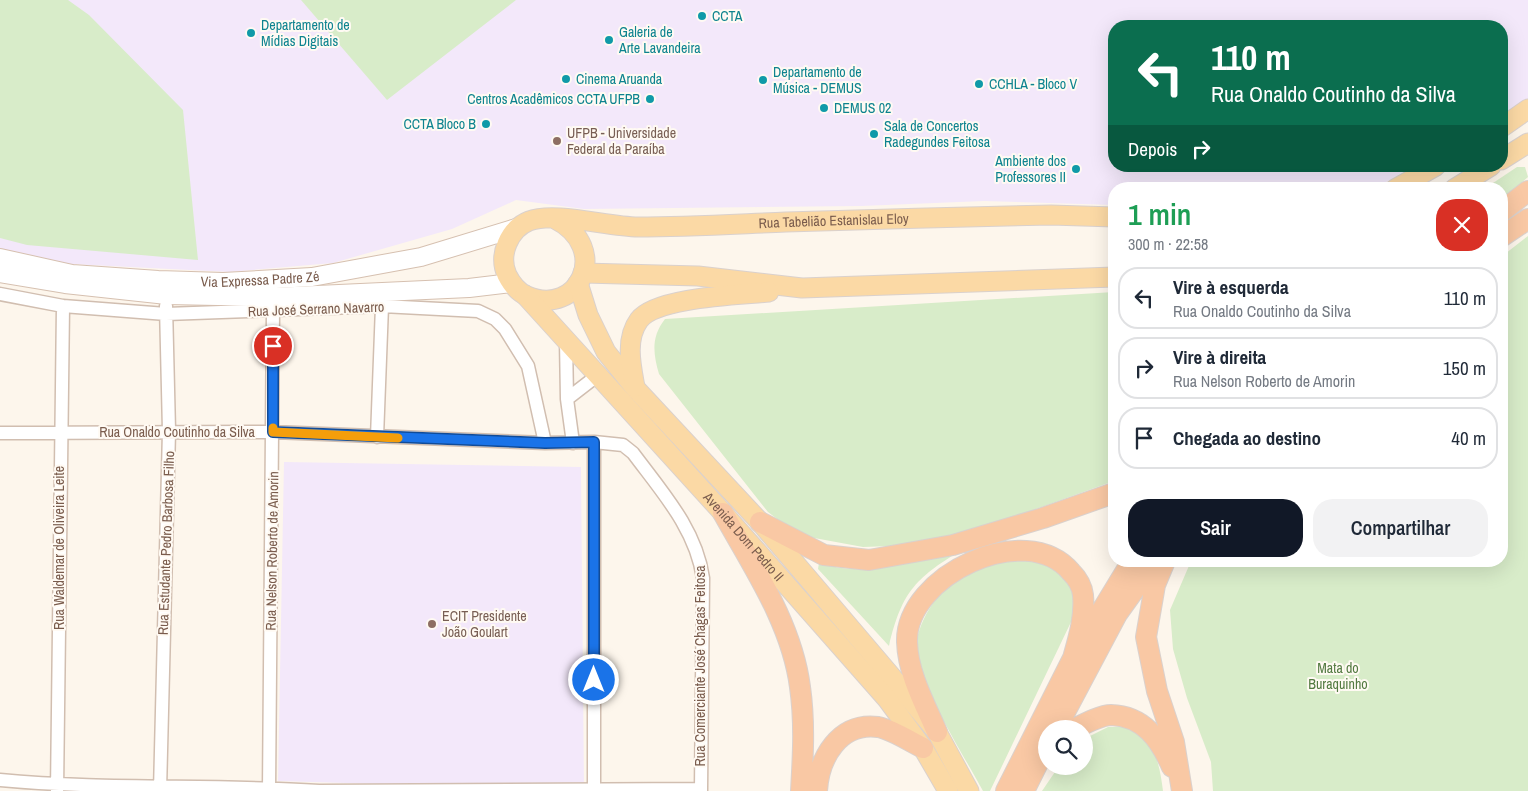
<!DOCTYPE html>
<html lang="pt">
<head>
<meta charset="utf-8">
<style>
	body { margin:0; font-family:"Archivo Narrow",sans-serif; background:#f2f2f3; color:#1f2937; height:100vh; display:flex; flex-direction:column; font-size:19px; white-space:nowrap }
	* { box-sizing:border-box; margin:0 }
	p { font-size:16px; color:#747a83 }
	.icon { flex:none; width:28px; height:28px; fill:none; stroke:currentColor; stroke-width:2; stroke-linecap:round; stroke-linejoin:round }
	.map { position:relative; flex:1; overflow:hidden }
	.drawer { position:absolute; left:1108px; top:182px; width:400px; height:385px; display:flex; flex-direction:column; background:#fff; border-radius:20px; box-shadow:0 5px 20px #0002 }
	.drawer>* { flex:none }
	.banner { position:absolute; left:1108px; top:20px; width:400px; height:152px; border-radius:20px; box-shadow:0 5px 20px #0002; background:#0b6e4f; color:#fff; overflow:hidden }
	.fabs { position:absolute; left:1038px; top:720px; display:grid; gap:10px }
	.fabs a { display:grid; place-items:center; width:55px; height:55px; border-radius:50%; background:#fff; box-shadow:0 5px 20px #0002; font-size:25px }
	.pin { position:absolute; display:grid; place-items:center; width:42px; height:42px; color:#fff; margin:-21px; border:2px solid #fff; border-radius:50%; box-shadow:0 1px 5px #0007 }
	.me { position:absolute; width:55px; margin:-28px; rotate:0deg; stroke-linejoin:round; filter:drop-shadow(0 0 4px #0008) }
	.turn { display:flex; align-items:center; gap:18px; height:105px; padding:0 20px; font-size:22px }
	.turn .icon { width:65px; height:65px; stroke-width:2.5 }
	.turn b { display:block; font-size:35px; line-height:42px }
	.then { display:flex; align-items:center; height:48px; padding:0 20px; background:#0003; gap:10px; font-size:19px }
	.round { display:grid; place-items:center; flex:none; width:52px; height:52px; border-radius:20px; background:#f2f2f3 }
	.headline { display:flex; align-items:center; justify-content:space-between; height:85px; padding:0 20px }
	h1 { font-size:30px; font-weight:600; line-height:38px; color:#1e9e55 }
	.cta { display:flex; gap:10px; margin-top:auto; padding:10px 20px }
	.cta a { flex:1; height:58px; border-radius:20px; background:#111827; color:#fff; font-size:20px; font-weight:600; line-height:58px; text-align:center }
	.cta a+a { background:#f2f2f3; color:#1f2937 }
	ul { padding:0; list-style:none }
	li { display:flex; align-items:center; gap:15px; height:62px; margin:0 10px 8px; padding:0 10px; border:2px solid #e0e1e3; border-radius:20px }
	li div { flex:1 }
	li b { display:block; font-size:19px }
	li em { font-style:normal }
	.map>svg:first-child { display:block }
	.education { fill:#f3e8fa }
	.green { fill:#d8ecc9 }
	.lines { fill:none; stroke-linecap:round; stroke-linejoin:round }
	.minor-casing { stroke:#d1beb0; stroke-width:15 }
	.secondary-casing { stroke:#d6c0b0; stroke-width:20 }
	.primary-casing { stroke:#dad1cd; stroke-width:21 }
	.trunk-casing { stroke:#dad1cd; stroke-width:22 }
	.minor { stroke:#fff; stroke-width:12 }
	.secondary { stroke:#fff; stroke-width:18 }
	.primary { stroke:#fbd9a5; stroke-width:19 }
	.trunk { stroke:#f9c8a4; stroke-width:20 }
	.route-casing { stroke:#114b97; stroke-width:12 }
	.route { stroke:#1a73e8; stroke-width:9 }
	.slow { stroke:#f59e0b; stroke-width:9 }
	.culture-dot { fill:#0f9aa8; stroke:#fffaf3; stroke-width:2 }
	.education-dot { fill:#8d6e63; stroke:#fffaf3; stroke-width:2 }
	.labels { text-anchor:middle; stroke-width:4; stroke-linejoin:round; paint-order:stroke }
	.culture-label { font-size:14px; fill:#0d838f; stroke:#fffaf3; text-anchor:start }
	.education-label { font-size:14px; fill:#785e54; stroke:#fffaf3; text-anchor:start }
	.street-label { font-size:14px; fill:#7a5c4d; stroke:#fffaf3 }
	.park-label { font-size:14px; fill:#537a41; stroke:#fffaf3 }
</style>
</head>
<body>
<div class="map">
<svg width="1528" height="791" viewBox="0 0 1528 791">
	<rect width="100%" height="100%" fill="#fdf6ec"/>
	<path class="education" d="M 0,0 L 1528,0 L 1528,99 L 1501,115 L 1501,26 L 1114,26 L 1114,166 L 1413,166 L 1386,182 L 1368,189 L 1114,189 L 1114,205 L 984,201 L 861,206 L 584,209 L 516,200 L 452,229 L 333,263 L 229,272 L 31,262 L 0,254 Z
		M 284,462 L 581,467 L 584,790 L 278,781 Z"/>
	<path class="green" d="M 0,0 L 68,0 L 89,15 L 183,110 L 198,260 L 27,245 L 0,238 Z
		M 301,0 L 516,0 L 387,100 Z
		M 1517,167 L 1525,167 L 1528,177 L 1501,201 L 1501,189 L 1484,189 Z
		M 1528,236 L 1528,791 L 1213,791 L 1211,762 L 1187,698 L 1173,649 L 1170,610 L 1191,561 L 1501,561 L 1501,257 Z
		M 1114,292 L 1114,481 L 972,532 L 919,545 L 863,547 L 798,535 L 768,512 L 659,374 C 653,353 651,337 665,319 Z
		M 965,548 C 917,577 902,590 889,646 L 818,569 L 819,563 C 867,579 918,560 965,548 Z
		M 1029,553 C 1063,568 1082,582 1071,622 L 990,791 L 983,791 C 966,759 917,682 916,650 C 916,623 938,590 960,576 C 972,568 1013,558 1029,553 Z
		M 1108,727 C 1114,727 1122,726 1128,728 C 1155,736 1160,767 1163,791 L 1042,791 L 1059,766 L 1084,766 L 1084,739 Z"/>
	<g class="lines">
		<defs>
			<path id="minor" d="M 0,294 L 63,306 L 166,314 L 382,306 L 478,311 L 495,319 L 505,329 L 528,366 L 545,443
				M 566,341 L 567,399 L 573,443
				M 567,399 L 598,375
				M 0,433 L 273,432 L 545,443 L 594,442 L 623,445 L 633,453 C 662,492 696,529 703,578 L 701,791
				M 377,437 L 382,306
				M 0,780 C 106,790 213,784 319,791 L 701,789
				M 57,791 L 63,306
				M 160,791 L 169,431 L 166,306
				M 269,791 L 273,311
				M 594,791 L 594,442"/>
			<g id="secondary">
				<path id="s1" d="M 0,258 L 72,274 L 158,280 L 223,282 L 312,277 L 421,257 L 516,228"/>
				<path d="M 0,273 L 65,284 L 167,295 L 274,297 L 469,288 L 511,283"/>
			</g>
			<g id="primary">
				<path d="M 1501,128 L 1528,109"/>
				<path d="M 1501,160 L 1528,143"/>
				<path d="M 1395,189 L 1436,166"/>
				<path d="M 1454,189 L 1491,166"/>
				<path id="s2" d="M 555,219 C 612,248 579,318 527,296 C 518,292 511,283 507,275 C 498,255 509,229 529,221 C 555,211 608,227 638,227 C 687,227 736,224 786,222 C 874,219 963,217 1051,215 L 1114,217"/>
				<path d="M 583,273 L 698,276 L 802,288 L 1114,277"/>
				<path d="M 578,283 L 588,315 L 606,352 L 635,388 L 760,522 L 891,676 L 937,732 L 969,791"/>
				<path id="s3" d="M 525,295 L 723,513 L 887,699 L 923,748 L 948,791"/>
				<path d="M 635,387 C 631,365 625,339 639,320 C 656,297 741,295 769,292"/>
			</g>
			<path id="trunk" d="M 1501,212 L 1528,191
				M 1501,237 L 1528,219
				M 723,513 C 753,567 792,624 800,687 C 805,722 803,756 801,791
				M 760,522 L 824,555 L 869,560 L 953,545 L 1043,518 L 1114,493
				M 1165,561 L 1155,585 L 1146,637 L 1157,691 L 1174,742 L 1182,791
				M 1056,729 L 1117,614 L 1155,561
				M 1074,729 C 1084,724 1101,715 1111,715 C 1144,716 1160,740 1172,767
				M 937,732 C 925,704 908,674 907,642 C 905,576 1026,518 1071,572 C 1077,578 1082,586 1083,595 C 1085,617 1079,637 1073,658
				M 817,791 C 819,758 839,722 878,727 C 893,730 909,741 923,748
				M 1006,791 L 1073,658 L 1132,561
				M 1024,791 L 1046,747"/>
		</defs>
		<use href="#minor" class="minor-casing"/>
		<use href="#secondary" class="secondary-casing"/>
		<use href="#primary" class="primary-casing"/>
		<use href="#trunk" class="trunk-casing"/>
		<use href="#minor" class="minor"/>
		<use href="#secondary" class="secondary"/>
		<use href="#primary" class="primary"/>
		<use href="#trunk" class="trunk"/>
	</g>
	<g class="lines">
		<defs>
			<path id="route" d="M 273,346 L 273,432 L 545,443 L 594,442 L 594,680"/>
		</defs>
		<use href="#route" class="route-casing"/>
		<use href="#route" class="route"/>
		<path class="slow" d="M 273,428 L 273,432 L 398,438"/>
	</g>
	<g class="culture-dot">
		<circle cx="702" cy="16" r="5"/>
		<circle cx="251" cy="33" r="5"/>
		<circle cx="609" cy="40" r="5"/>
		<circle cx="566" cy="79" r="5"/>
		<circle cx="763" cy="80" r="5"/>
		<circle cx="979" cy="84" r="5"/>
		<circle cx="650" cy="99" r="5"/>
		<circle cx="824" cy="108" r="5"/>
		<circle cx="486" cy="124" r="5"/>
		<circle cx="874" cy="134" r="5"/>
		<circle cx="1076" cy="169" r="5"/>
	</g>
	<g class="education-dot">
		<circle cx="557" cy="141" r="5"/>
		<circle cx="432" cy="624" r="5"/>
	</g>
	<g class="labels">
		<g class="culture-label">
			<text x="712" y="21">CCTA</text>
			<text x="261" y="30">Departamento de<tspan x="261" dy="16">Mídias Digitais</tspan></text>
			<text x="619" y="37">Galeria de<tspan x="619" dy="16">Arte Lavandeira</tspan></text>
			<text x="773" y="77">Departamento de<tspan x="773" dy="16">Música - DEMUS</tspan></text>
			<text x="576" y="84">Cinema Aruanda</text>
			<text x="989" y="89">CCHLA - Bloco V</text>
			<text x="640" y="104" text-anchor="end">Centros Acadêmicos CCTA UFPB</text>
			<text x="834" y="113">DEMUS 02</text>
			<text x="476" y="129" text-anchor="end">CCTA Bloco B</text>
			<text x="884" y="131">Sala de Concertos<tspan x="884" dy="16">Radegundes Feitosa</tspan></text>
			<text x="1066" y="166" text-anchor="end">Ambiente dos<tspan x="1066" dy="16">Professores II</tspan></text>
		</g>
		<g class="education-label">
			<text x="567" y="138">UFPB - Universidade<tspan x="567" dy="16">Federal da Paraíba</tspan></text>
			<text x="442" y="621">ECIT Presidente<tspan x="442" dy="16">João Goulart</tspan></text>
		</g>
		<g class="street-label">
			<text dy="5" stroke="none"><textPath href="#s2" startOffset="535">Rua Tabelião Estanislau Eloy</textPath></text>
			<text dy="5" stroke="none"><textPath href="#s1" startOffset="262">Via Expressa Padre Zé</textPath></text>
			<text transform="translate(316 309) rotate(-2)" y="5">Rua José Serrano Navarro</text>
			<text x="177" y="437">Rua Onaldo Coutinho da Silva</text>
			<text dy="5" stroke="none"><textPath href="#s3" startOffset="326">Avenida Dom Pedro II</textPath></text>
			<text transform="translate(166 543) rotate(-88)" y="5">Rua Estudante Pedro Barbosa Filho</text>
			<text transform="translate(59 548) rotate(-90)" y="5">Rua Waldemar de Oliveira Leite</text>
			<text transform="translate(272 551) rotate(-89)" y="5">Rua Nelson Roberto de Amorin</text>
			<text transform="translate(700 666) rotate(-90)" y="5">Rua Comerciante José Chagas Feitosa</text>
		</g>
		<g class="park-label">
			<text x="1338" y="673">Mata do<tspan x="1338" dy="16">Buraquinho</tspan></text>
		</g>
	</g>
</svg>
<div class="fabs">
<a><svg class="icon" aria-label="search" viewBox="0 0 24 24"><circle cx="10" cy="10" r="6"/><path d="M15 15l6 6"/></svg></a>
</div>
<div class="pin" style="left:273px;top:346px;background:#d93025"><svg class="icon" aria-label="arrive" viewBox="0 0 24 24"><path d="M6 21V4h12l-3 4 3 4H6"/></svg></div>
<svg class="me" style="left:594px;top:680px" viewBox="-20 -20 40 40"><circle r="17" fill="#1a73e8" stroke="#fff" stroke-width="3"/><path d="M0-11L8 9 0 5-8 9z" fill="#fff"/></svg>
<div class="banner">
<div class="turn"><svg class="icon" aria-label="left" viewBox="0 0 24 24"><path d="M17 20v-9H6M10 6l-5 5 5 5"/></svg><div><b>110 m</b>Rua Onaldo Coutinho da Silva</div></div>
<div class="then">Depois<svg class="icon" aria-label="right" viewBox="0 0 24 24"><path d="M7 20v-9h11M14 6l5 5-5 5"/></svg></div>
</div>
<section class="drawer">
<div class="headline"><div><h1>1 min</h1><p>300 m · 22:58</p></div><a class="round" style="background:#d93025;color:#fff"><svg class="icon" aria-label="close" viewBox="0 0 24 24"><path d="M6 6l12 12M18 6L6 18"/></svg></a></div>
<ul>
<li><svg class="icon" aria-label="left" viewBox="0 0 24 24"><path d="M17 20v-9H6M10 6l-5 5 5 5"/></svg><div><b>Vire à esquerda</b><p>Rua Onaldo Coutinho da Silva</p></div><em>110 m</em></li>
<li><svg class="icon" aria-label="right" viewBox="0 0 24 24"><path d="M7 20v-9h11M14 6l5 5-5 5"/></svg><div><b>Vire à direita</b><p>Rua Nelson Roberto de Amorin</p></div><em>150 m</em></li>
<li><svg class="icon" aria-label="arrive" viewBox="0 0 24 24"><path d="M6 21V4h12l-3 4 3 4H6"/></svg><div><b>Chegada ao destino</b></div><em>40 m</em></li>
</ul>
<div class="cta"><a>Sair</a><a>Compartilhar</a></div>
</section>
</div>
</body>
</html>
